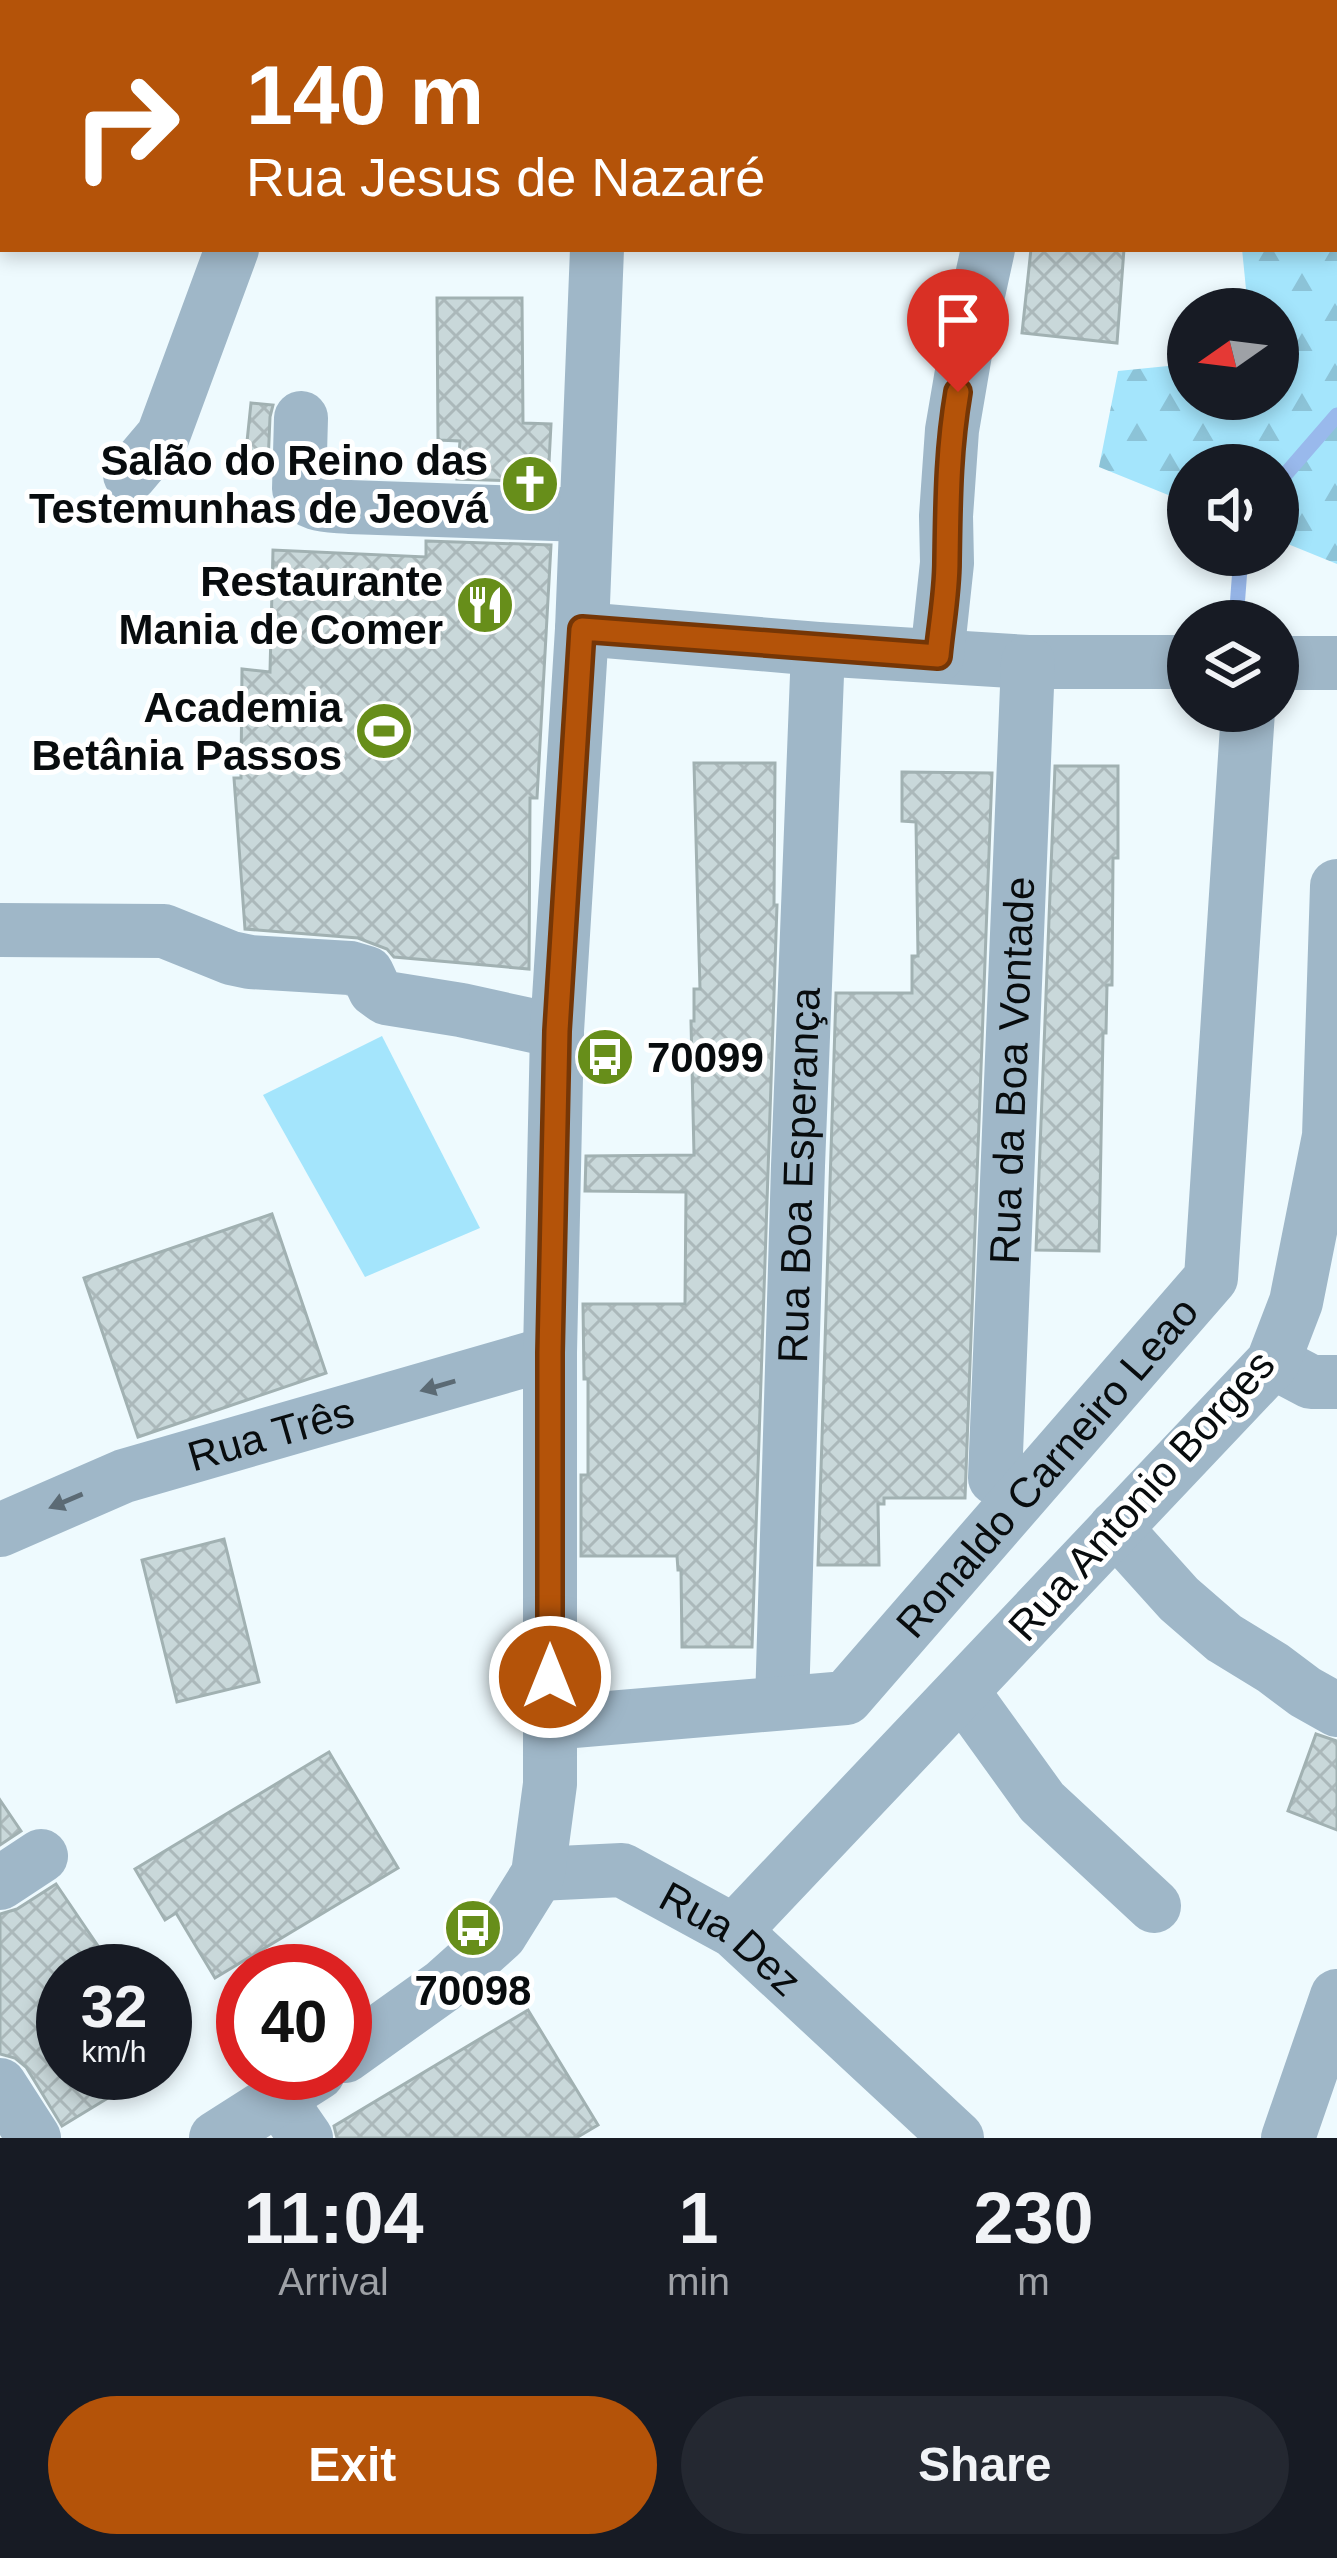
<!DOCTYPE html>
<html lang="en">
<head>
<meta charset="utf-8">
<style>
	body { margin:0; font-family:Arial,sans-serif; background:#242831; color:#f1f3f6; height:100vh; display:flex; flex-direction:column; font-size:45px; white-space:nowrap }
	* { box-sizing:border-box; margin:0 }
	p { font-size:39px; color:#9ea1a6 }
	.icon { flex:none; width:66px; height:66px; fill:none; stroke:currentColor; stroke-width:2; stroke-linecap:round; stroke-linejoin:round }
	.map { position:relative; height:2138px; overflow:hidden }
	.panel { display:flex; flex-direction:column; background:#171b24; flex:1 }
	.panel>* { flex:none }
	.guide { position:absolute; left:0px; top:0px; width:1338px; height:252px; box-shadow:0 6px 18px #0003; background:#b45309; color:#fff; overflow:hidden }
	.needle { width:78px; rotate:256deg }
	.buttons { position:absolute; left:1167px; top:288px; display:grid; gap:24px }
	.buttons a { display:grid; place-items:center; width:132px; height:132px; border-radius:50%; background:#171b24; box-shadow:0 6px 18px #0003; font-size:60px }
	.speed { position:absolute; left:36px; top:1944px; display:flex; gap:24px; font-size:60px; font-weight:700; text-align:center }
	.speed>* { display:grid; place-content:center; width:156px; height:156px; border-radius:50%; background:#171b24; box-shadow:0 6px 18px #0003; line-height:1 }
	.speed small { font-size:30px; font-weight:400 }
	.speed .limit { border:18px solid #d22; background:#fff; color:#111 }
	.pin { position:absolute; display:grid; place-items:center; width:102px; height:102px; color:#fff; margin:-123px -51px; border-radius:50% 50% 50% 0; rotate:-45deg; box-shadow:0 0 12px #0007 }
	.pin .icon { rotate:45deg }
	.me { position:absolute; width:132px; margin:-66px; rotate:0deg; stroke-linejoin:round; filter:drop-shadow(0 0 9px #0008) }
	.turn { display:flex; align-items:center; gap:42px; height:252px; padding:0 48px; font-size:54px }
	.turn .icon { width:156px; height:156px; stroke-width:2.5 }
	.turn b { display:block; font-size:84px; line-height:102px }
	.eta { display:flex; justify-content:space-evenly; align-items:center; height:204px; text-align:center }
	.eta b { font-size:72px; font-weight:700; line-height:84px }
	.button { display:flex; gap:24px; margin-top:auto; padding:24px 48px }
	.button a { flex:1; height:138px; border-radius:72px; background:#b45309; color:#fff; font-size:48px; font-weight:700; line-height:138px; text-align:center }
	.button a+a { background:#242831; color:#f1f3f6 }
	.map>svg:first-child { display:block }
	.forest { fill:url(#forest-firs) }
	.garden { fill:#a4e5fc }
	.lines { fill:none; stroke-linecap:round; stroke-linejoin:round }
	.stream { stroke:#99b9ec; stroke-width:15 }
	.building { fill:url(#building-cross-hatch); stroke:#a1b1b2; stroke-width:3 }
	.minor { stroke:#9fb7c8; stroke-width:54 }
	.oneway { fill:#5b6a74 }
	.route-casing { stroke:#753606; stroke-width:30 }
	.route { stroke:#b45309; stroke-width:21 }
	.labels { text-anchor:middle; stroke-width:10; stroke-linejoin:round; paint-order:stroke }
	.poi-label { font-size:42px; font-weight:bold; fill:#080c0e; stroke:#fff; text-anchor:end }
	.street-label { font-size:42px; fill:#080c0e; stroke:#fff }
</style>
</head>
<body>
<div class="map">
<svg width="1337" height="2138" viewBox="0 0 1337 2138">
	<defs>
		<pattern id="forest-firs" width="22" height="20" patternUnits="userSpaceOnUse" patternTransform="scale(3)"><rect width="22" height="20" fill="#a4e5fc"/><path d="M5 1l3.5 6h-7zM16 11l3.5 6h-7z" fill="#8cc3d7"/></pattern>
		<pattern id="building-cross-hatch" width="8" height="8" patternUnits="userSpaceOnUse" patternTransform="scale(3)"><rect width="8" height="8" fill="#c9d8da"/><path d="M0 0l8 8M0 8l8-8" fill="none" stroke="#abb8ba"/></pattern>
	</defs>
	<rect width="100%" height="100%" fill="#eefafe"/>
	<path class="forest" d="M 1153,0 L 1337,0 L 1337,564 L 1278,540 L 1278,465 L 1188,465 L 1188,503 L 1099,467 L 1118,371 L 1188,364 L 1188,399 L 1278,399 L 1278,309 L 1248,309 L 1242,249 L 1335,249 L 1335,3 L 1152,3 Z"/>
	<path class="garden" d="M 382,1036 L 480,1228 L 365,1277 L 263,1095 Z"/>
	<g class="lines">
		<path class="stream" d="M 1278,483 L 1337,415
			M 1236,621 L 1241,555"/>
	</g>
	<path class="building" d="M 1031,249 L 1124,249 L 1117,343 L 1022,333 Z
		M 437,298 L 522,298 L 523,423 L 551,424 L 548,482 L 457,479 L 460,441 L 438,440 Z
		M 251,403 L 273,405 L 270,417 L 268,464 L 245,461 Z
		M 426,541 L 551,545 L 537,798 L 530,798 L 529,969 L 394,957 L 387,949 L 358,938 L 245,929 L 234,778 L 241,778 L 242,669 L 270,672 L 273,550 L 426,557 Z
		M 694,763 L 775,763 L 774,905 L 777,905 L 752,1647 L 682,1647 L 681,1570 L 678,1570 L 677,1556 L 581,1556 L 581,1475 L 588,1475 L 588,1379 L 584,1379 L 583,1304 L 685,1304 L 686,1192 L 585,1191 L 586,1156 L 694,1155 L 691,1021 L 694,1021 L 694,989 L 700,989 Z
		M 1055,766 L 1118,766 L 1118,858 L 1113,858 L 1112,985 L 1107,985 L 1106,1033 L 1103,1033 L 1099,1251 L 1036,1250 Z
		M 902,772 L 992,773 L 965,1498 L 884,1498 L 884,1504 L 878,1504 L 879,1565 L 818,1565 L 836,993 L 912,993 L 912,956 L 918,956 L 916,822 L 902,821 Z
		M 272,1214 L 326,1373 L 138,1437 L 84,1278 Z
		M 224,1539 L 259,1682 L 177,1702 L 142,1560 Z
		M 1316,1734 L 1337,1741 L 1337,1830 L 1288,1811 Z
		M 329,1752 L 398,1868 L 215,1978 L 176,1913 L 165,1920 L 135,1869 Z
		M 0,1800 L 21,1831 L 0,1845 Z
		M 56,1884 L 115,1971 L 63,1971 L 63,2073 L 149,2073 L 62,2126 L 26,2067 L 15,2058 L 0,2054 L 0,1914 L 17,1909 Z
		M 528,2010 L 598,2125 L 576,2138 L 337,2138 L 334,2126 Z"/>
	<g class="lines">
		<g class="minor">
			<path d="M 303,3 L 304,0"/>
			<path d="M 608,3 L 608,0"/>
			<path d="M 301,418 L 299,489 C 309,508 331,505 349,507 L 585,515"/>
			<path d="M 130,475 L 163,436 L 232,249"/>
			<path d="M 582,629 L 818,649 L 1028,662 L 1188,662"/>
			<path d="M 937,656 L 947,563 L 946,516 L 952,430 L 965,354 L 988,249"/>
			<path d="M 1278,663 L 1337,663"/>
			<path d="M 0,930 L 164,931 L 231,958 L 250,962 L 350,968 L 367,973 L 375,990 L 386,998 L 461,1010 L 557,1031"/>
			<path d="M 1273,1362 L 1311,1382 L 1337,1382"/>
			<path id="s1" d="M 995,1478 L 1028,662"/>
			<path d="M 1115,1528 L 1179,1599 L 1224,1638 L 1273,1668 L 1305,1692 L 1337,1710"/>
			<path id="s2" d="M 0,1530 L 124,1476 L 550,1353"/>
			<path d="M 962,1691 L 1042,1802 L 1154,1906"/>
			<path id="s3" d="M 782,1703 L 798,1166 L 818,649"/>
			<path id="s4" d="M 550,1723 L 846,1698 L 1211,1278 L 1248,711"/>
			<path id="s5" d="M 538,1874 L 622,1870 L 734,1931 L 957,2138"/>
			<path d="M 0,1883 L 41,1856"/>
			<path d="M 734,1931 L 1273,1362 L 1296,1302 L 1329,1136 L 1337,886"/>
			<path d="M 345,2056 L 443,1986 L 500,1935 L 538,1874 L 550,1784 L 550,1353 L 557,1031 L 582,629 L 597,249"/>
			<path d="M 0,2085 L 34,2138"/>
			<path d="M 279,2099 L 306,2138"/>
			<path d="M 216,2138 L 318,2073"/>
			<path d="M 1288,2138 L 1337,1996"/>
		</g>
	</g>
	<defs><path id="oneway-solid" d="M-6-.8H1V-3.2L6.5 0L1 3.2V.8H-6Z" transform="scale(3)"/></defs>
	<g class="oneway">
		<use href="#oneway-solid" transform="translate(438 1386) rotate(164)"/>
		<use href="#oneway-solid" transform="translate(66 1501) rotate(157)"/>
	</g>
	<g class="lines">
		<defs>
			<path id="route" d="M 550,1677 L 550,1353 L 557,1031 L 582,629 L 938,656 C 941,624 947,593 947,561 C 948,502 948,451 958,392"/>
		</defs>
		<use href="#route" class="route-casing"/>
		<use href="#route" class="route"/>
	</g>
	<defs>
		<symbol id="church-disc" viewBox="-11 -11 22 22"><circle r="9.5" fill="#678e1a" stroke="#fff"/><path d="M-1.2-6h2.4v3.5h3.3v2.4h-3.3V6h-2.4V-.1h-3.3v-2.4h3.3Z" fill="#fff"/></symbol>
		<symbol id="restaurant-disc" viewBox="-11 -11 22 22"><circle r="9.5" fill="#678e1a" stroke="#fff"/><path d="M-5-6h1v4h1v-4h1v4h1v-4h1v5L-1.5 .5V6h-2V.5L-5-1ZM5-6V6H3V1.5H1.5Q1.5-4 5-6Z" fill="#fff"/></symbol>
		<symbol id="stadium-disc" viewBox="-11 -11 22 22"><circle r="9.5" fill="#678e1a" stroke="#fff"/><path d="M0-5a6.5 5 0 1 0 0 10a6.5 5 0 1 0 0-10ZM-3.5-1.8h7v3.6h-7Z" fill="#fff"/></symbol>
		<symbol id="bus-disc" viewBox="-11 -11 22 22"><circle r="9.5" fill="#678e1a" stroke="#fff"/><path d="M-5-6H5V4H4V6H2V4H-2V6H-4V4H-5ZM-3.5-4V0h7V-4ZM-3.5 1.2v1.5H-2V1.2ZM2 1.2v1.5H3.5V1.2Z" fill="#fff"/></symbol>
	</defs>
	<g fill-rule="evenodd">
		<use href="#church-disc" x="497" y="451" width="66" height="66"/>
		<use href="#restaurant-disc" x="452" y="572" width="66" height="66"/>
		<use href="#stadium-disc" x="351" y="698" width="66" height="66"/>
		<use href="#bus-disc" x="572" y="1024" width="66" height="66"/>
		<use href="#bus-disc" x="440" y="1895" width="66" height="66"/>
	</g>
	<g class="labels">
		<g class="poi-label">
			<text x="488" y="475">Salão do Reino das<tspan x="488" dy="48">Testemunhas de Jeová</tspan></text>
			<text x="443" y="596">Restaurante<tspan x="443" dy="48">Mania de Comer</tspan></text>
			<text x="342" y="722">Academia<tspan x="342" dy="48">Betânia Passos</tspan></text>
			<text x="647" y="1072" text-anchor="start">70099</text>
			<text x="473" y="2005" text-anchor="middle">70098</text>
		</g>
		<g class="street-label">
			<text dy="15" stroke="none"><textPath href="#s1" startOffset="408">Rua da Boa Vontade</textPath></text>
			<text dy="15" stroke="none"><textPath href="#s3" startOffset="528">Rua Boa Esperança</textPath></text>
			<text dy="15" stroke="none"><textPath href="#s2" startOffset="288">Rua Três</textPath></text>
			<text dy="15" stroke="none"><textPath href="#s4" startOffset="603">Ronaldo Carneiro Leao</textPath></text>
			<text transform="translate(1141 1495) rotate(-48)" y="15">Rua Antonio Borges</text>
			<text dy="15" stroke="none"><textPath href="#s5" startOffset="213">Rua Dez</textPath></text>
		</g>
	</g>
</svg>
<div class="buttons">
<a><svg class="needle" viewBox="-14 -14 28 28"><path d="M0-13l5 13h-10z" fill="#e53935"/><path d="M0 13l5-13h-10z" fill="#9ea1a6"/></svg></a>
<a><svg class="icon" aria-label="sound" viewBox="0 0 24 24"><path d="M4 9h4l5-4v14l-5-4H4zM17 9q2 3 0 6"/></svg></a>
<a><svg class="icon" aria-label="layers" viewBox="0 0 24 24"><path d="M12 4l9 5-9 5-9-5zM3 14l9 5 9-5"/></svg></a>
</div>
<div class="speed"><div>32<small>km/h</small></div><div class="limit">40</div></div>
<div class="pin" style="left:958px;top:392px;background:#d93025"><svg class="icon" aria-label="arrive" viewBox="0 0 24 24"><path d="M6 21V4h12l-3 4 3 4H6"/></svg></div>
<svg class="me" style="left:550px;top:1677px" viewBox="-20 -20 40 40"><circle r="17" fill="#b45309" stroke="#fff" stroke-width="3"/><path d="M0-11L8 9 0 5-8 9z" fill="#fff"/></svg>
<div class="guide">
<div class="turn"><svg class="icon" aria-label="right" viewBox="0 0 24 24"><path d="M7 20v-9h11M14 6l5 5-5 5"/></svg><div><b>140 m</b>Rua Jesus de Nazaré</div></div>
</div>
</div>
<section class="panel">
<div class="eta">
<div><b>11:04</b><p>Arrival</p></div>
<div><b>1</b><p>min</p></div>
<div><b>230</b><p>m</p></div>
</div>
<div class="button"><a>Exit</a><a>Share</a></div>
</section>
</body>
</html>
